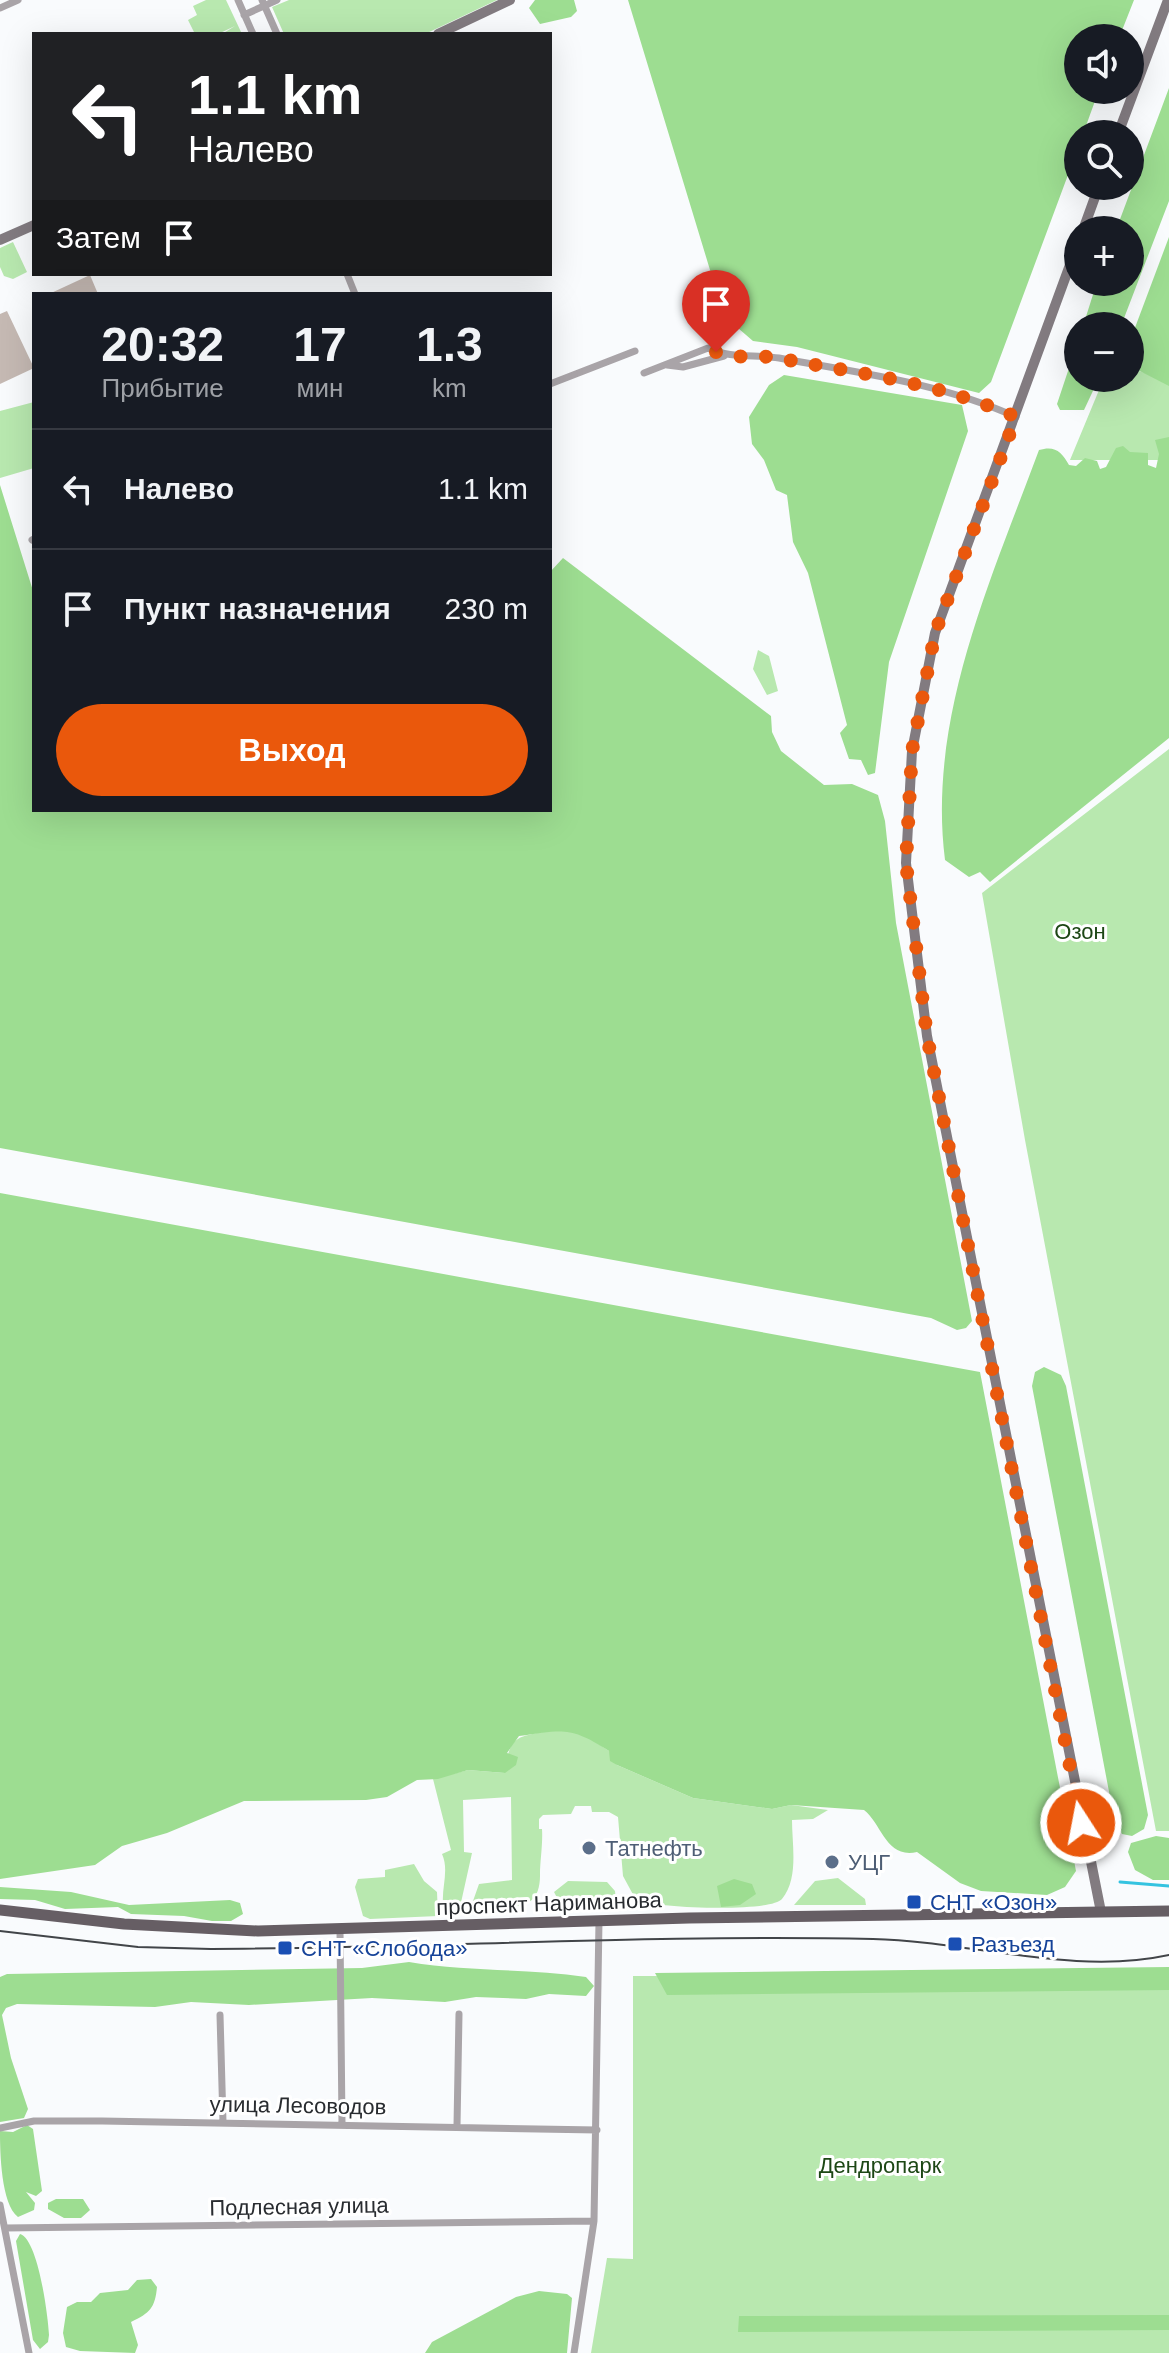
<!DOCTYPE html>
<html lang="ru">
<head>
<meta charset="utf-8">
<style>
	body { margin:0; font-family:Arial,sans-serif; background:#20242c; color:#f1f3f6; height:100vh; display:flex; flex-direction:column; font-size:30px; white-space:nowrap }
	* { box-sizing:border-box; margin:0 }
	p { font-size:26px; color:#9ea1a6 }
	.icon { flex:none; width:44px; height:44px; fill:none; stroke:currentColor; stroke-width:2; stroke-linecap:round; stroke-linejoin:round }
	.map { position:relative; flex:1; overflow:hidden }
	.details { position:absolute; left:32px; top:292px; width:520px; height:520px; display:flex; flex-direction:column; background:#171b24; border-radius:0px; box-shadow:0 8px 32px #0002 }
	.details>* { flex:none }
	.top-card { position:absolute; left:32px; top:32px; width:520px; height:244px; border-radius:0px; box-shadow:0 8px 32px #0002; background:#202124; color:#fff; overflow:hidden }
	.buttons { position:absolute; left:1064px; top:24px; display:grid; gap:16px }
	.buttons a { display:grid; place-items:center; width:80px; height:80px; border-radius:50%; background:#171b24; box-shadow:0 8px 32px #0002; font-size:40px }
	.pin { position:absolute; display:grid; place-items:center; width:68px; height:68px; color:#fff; margin:-82px -34px; border-radius:50% 50% 50% 0; rotate:-45deg; box-shadow:0 0 8px #0007 }
	.pin .icon { rotate:45deg }
	.me { position:absolute; width:88px; margin:-44px; rotate:349deg; stroke-linejoin:round; filter:drop-shadow(0 0 6px #0008) }
	.turn { display:flex; align-items:center; gap:28px; height:168px; padding:0 24px; font-size:36px }
	.turn .icon { width:104px; height:104px; stroke-width:2.5 }
	.turn b { display:block; font-size:56px; line-height:68px }
	.then { display:flex; align-items:center; height:76px; padding:0 24px; background:#0003; gap:16px; font-size:30px }
	.eta { display:flex; justify-content:space-evenly; align-items:center; height:136px; text-align:center }
	.eta b { font-size:48px; font-weight:800; line-height:56px }
	.button { display:flex; gap:16px; margin-top:auto; padding:16px 24px }
	.button a { flex:1; height:92px; border-radius:48px; background:#ea580c; color:#fff; font-size:32px; font-weight:800; line-height:92px; text-align:center }
	ul { padding:0; list-style:none }
	li { display:flex; align-items:center; gap:24px; height:120px; padding:0 24px; border-top:2px solid #363941 }
	li div { flex:1 }
	li b { display:block; font-size:30px }
	li em { font-style:normal }
	.map>svg:first-child { display:block }
	.green { fill:#b8e8af }
	.forest { fill:#9ddd91 }
	.lines { fill:none; stroke-linecap:round; stroke-linejoin:round }
	.stream { stroke:#35c3e0; stroke-width:3 }
	.building { fill:#c5b9b3 }
	.street { stroke:#a9a4a8; stroke-width:7 }
	.secondary { stroke:#827b80; stroke-width:10 }
	.primary { stroke:#665e64; stroke-width:11 }
	.tram { stroke:#424549; stroke-width:2 }
	.route { stroke:#ea580c; stroke-width:14; stroke-dasharray:0 25.2 }
	.service-dot { fill:#5c6f8a; stroke:#fff; stroke-width:3 }
	.transit-dot { fill:#1a4fb4; stroke:#fff; stroke-width:3 }
	.labels { text-anchor:middle; stroke-width:6; stroke-linejoin:round; paint-order:stroke }
	.park-label { font-size:22px; fill:#1d4715; stroke:#fff }
	.service-label { font-size:22px; fill:#4e5e75; stroke:#fff; text-anchor:start }
	.transit-label { font-size:22px; fill:#164399; stroke:#fff; text-anchor:start }
	.street-label { font-size:22px; fill:#292c30; stroke:#fff }
</style>
</head>
<body>
<div class="map">
<svg width="1169" height="2353" viewBox="0 0 1169 2353">
	<rect width="100%" height="100%" fill="#f9fbfd"/>
	<path class="green" d="M 206,0 L 226,0 L 242,34 L 222,34 L 235,26 L 218,34 L 195,34 L 188,20 L 197,15 L 193,6 Z
		M 289,0 L 497,0 L 425,34 L 284,34 L 272,7 Z
		M 13,242 L 27,272 L 13,279 L 4,276 L 0,267 L 0,248 Z
		M 1130,368 L 1169,381 L 1169,460 L 1070,460 L 1104,378 L 1130,378 Z
		M 34,402 L 34,468 L 0,478 L 0,411 Z
		M 758,650 L 769,656 L 778,691 L 767,695 L 753,669 Z
		M 1169,749 L 1169,1831 L 1156,1831 L 1025,1140 L 982,893 Z
		M 556,1729 L 572,1730 L 588,1737 L 609,1751 L 617,1765 L 693,1798 L 772,1809 L 791,1805 L 828,1810 L 813,1819 L 792,1820 C 792,1845 799,1878 782,1899 C 770,1913 654,1908 636,1900 L 623,1876 L 618,1817 L 609,1812 L 592,1812 L 591,1806 L 575,1806 L 571,1814 L 543,1815 L 539,1819 L 539,1829 L 542,1829 C 543,1843 540,1862 540,1873 C 541,1913 514,1906 480,1908 L 473,1901 L 479,1884 L 512,1880 L 511,1797 L 463,1800 L 464,1852 L 472,1853 L 460,1907 L 446,1916 C 437,1895 451,1874 442,1854 L 451,1850 L 433,1779 L 468,1770 L 505,1773 C 509,1731 520,1738 556,1729 Z
		M 414,1864 L 424,1881 L 437,1892 L 438,1916 L 370,1919 L 363,1916 L 355,1887 L 358,1879 L 385,1877 L 385,1870 Z
		M 838,1878 L 865,1899 L 866,1905 L 794,1905 L 815,1881 Z
		M 568,1881 L 607,1882 L 615,1891 L 616,1902 L 608,1908 L 562,1907 L 554,1892 Z
		M 633,1976 L 1169,1976 L 1169,2353 L 591,2353 L 607,2258 L 633,2259 Z"/>
	<path class="forest" d="M 535,0 L 574,0 L 577,11 L 571,17 L 540,24 L 529,8 Z
		M 628,0 L 1134,0 L 1119,38 L 1078,38 L 1078,90 L 1099,90 L 1083,134 L 1078,134 L 1078,148 L 991,382 L 979,393 L 797,347 L 753,341 L 724,316 Z
		M 1169,88 L 1169,201 L 1121,326 L 1083,326 L 1097,282 L 1130,282 L 1130,230 L 1116,230 Z
		M 1169,237 L 1169,386 L 1130,366 L 1130,341 Z
		M 1078,341 L 1078,378 L 1099,378 L 1084,410 L 1060,410 L 1057,404 Z
		M 784,375 L 962,405 L 968,431 L 889,662 L 875,773 L 868,775 L 861,760 L 849,759 L 840,733 L 847,725 L 808,573 L 793,542 L 787,495 L 776,490 L 764,460 L 752,444 L 749,417 L 769,385 Z
		M 1169,437 L 1169,738 L 990,882 L 980,872 L 969,877 L 945,860 C 927,718 991,580 1039,450 C 1055,445 1062,452 1069,465 L 1076,466 L 1085,458 L 1097,461 L 1100,469 L 1106,467 L 1116,448 L 1123,446 L 1130,452 L 1148,453 L 1148,465 L 1156,468 L 1159,454 L 1155,440 Z
		M 0,485 L 34,594 L 34,810 L 550,810 L 550,572 L 563,558 L 771,716 L 772,732 L 781,751 L 824,785 L 852,784 L 878,795 L 885,821 L 896,923 L 972,1321 L 966,1328 L 957,1330 L 931,1318 L 0,1148 Z
		M 0,1193 L 980,1372 L 1076,1871 L 1065,1887 L 1047,1895 L 981,1891 L 960,1883 L 917,1852 C 886,1859 882,1824 864,1810 L 791,1805 L 772,1809 L 693,1798 L 617,1765 L 610,1761 L 609,1751 C 570,1726 564,1730 519,1736 L 507,1753 L 518,1757 L 516,1765 L 505,1773 L 468,1770 L 438,1779 L 417,1780 L 387,1797 L 366,1800 L 244,1801 L 167,1833 L 122,1846 L 95,1865 L 0,1879 Z
		M 1044,1367 L 1061,1375 L 1066,1386 L 1148,1815 L 1144,1829 L 1132,1836 L 1122,1834 L 1114,1818 L 1032,1386 L 1035,1372 Z
		M 1156,1836 L 1169,1838 L 1169,1880 L 1153,1880 L 1135,1870 L 1128,1852 L 1131,1843 Z
		M 734,1879 L 752,1884 L 756,1894 L 740,1905 L 721,1907 L 717,1886 Z
		M 0,1887 L 71,1892 L 129,1905 L 230,1900 L 240,1903 L 243,1914 L 231,1921 L 212,1921 L 184,1916 L 131,1914 L 118,1907 L 65,1909 L 35,1900 L 0,1899 Z
		M 409,1962 C 467,1972 527,1968 586,1977 L 594,1986 L 586,1996 L 549,1994 L 526,1999 L 476,1997 L 445,2002 L 372,1998 L 249,2005 L 191,2002 L 155,2007 L 17,2004 L 6,2008 L 2,2015 L 11,2058 L 28,2109 L 24,2118 L 0,2122 L 0,1977 L 7,1974 L 362,1968 Z
		M 1169,1967 L 1169,1990 L 667,1995 L 655,1973 Z
		M 27,2125 L 33,2129 L 42,2191 L 36,2196 L 26,2192 L 35,2203 L 34,2210 L 18,2217 C 1,2204 0,2152 0,2131 L 13,2132 Z
		M 56,2199 L 83,2199 L 90,2210 L 81,2218 L 64,2218 L 48,2209 L 48,2203 Z
		M 20,2234 C 38,2239 48,2315 49,2335 L 48,2342 L 40,2349 L 33,2340 L 16,2241 Z
		M 151,2279 L 157,2287 C 155,2308 150,2313 131,2322 L 138,2345 L 135,2353 L 80,2351 L 66,2347 L 63,2333 L 67,2307 L 77,2302 L 91,2302 L 100,2293 L 128,2290 L 137,2280 Z
		M 539,2291 L 567,2294 L 572,2298 L 567,2353 L 425,2353 L 432,2342 L 516,2297 Z
		M 1169,2315 L 1169,2330 L 738,2332 L 739,2316 Z"/>
	<g class="lines">
		<path class="stream" d="M 1120,1882 L 1169,1886"/>
	</g>
	<path class="building" d="M 90,275 L 98,294 L 49,294 Z
		M 7,311 L 34,368 L 0,384 L 0,314 Z"/>
	<g class="lines">
		<path class="street" d="M 238,0 L 253,34
			M 262,0 L 277,34
			M 0,8 L 18,0
			M 244,15 L 277,0
			M 347,274 L 355,294
			M 667,365 L 683,367 L 724,356
			M 644,373 L 708,348 C 731,359 754,354 779,358 C 859,373 941,383 1016,417
			M 550,384 L 635,351
			M 32,540 L 34,539
			M 340,1931 L 342,2124
			M 220,2015 L 223,2122
			M 457,2126 L 459,2014
			M 0,2128 L 34,2121 L 102,2121 L 597,2130
			M 0,2205 L 29,2353
			M 5,2228 L 594,2221
			M 574,2353 L 594,2221 L 599,1921"/>
		<path class="secondary" d="M 438,34 L 510,0
			M 1118,134 L 1168,0
			M 1083,230 L 1099,186
			M 0,240 L 34,225
			M 1078,243 L 935,633 L 912,751 L 906,863 L 927,1036 L 1101,1912"/>
		<path class="primary" d="M 0,1910 L 124,1924 L 258,1931 L 689,1918 L 1169,1911"/>
		<path class="tram" d="M 0,1931 L 138,1947 L 211,1949 C 432,1948 653,1934 873,1939 C 970,1941 1073,1976 1169,1955"/>
	</g>
	<g class="lines">
		<path class="route" d="M 716,352 C 734,360 758,354 777,358 C 858,373 940,383 1016,417 L 935,633 L 912,751 L 906,863 L 927,1036 L 1081,1823"/>
	</g>
	<g class="service-dot">
		<circle cx="589" cy="1848" r="8"/>
		<circle cx="832" cy="1862" r="8"/>
	</g>
	<g class="transit-dot">
		<rect x="906" y="1894" width="16" height="16" rx="4"/>
		<rect x="947" y="1936" width="16" height="16" rx="4"/>
		<rect x="277" y="1940" width="16" height="16" rx="4"/>
	</g>
	<g class="labels">
		<g class="park-label">
			<text x="1080" y="939">Озон</text>
			<text x="880" y="2173">Дендропарк</text>
		</g>
		<g class="service-label">
			<text x="605" y="1856">Татнефть</text>
			<text x="848" y="1870">УЦГ</text>
		</g>
		<g class="transit-label">
			<text x="930" y="1910">СНТ «Озон»</text>
			<text x="971" y="1952">Разъезд</text>
			<text x="301" y="1956">СНТ «Слобода»</text>
		</g>
		<g class="street-label">
			<text transform="translate(549 1903) rotate(-2)" y="8">проспект Нариманова</text>
			<text transform="translate(298 2105) rotate(1)" y="8">улица Лесоводов</text>
			<text transform="translate(299 2206) rotate(-1)" y="8">Подлесная улица</text>
		</g>
	</g>
</svg>
<div class="buttons">
<a><svg class="icon" aria-label="sound" viewBox="0 0 24 24"><path d="M4 9h4l5-4v14l-5-4H4zM17 9q2 3 0 6"/></svg></a>
<a><svg class="icon" aria-label="search" viewBox="0 0 24 24"><circle cx="10" cy="10" r="6"/><path d="M15 15l6 6"/></svg></a>
<a>+</a>
<a>−</a>
</div>
<div class="pin" style="left:716px;top:352px;background:#d93025"><svg class="icon" aria-label="arrive" viewBox="0 0 24 24"><path d="M6 21V4h12l-3 4 3 4H6"/></svg></div>
<svg class="me" style="left:1081px;top:1823px" viewBox="-20 -20 40 40"><circle r="17" fill="#ea580c" stroke="#fff" stroke-width="3"/><path d="M0-11L8 9 0 5-8 9z" fill="#fff"/></svg>
<div class="top-card">
<div class="turn"><svg class="icon" aria-label="left" viewBox="0 0 24 24"><path d="M17 20v-9H6M10 6l-5 5 5 5"/></svg><div><b>1.1 km</b>Налево</div></div>
<div class="then">Затем<svg class="icon" aria-label="arrive" viewBox="0 0 24 24"><path d="M6 21V4h12l-3 4 3 4H6"/></svg></div>
</div>
<section class="details">
<div class="eta">
<div><b>20:32</b><p>Прибытие</p></div>
<div><b>17</b><p>мин</p></div>
<div><b>1.3</b><p>km</p></div>
</div>
<ul>
<li><svg class="icon" aria-label="left" viewBox="0 0 24 24"><path d="M17 20v-9H6M10 6l-5 5 5 5"/></svg><div><b>Налево</b></div><em>1.1 km</em></li>
<li><svg class="icon" aria-label="arrive" viewBox="0 0 24 24"><path d="M6 21V4h12l-3 4 3 4H6"/></svg><div><b>Пункт назначения</b></div><em>230 m</em></li>
</ul>
<div class="button"><a>Выход</a></div>
</section>
</div>
</body>
</html>
